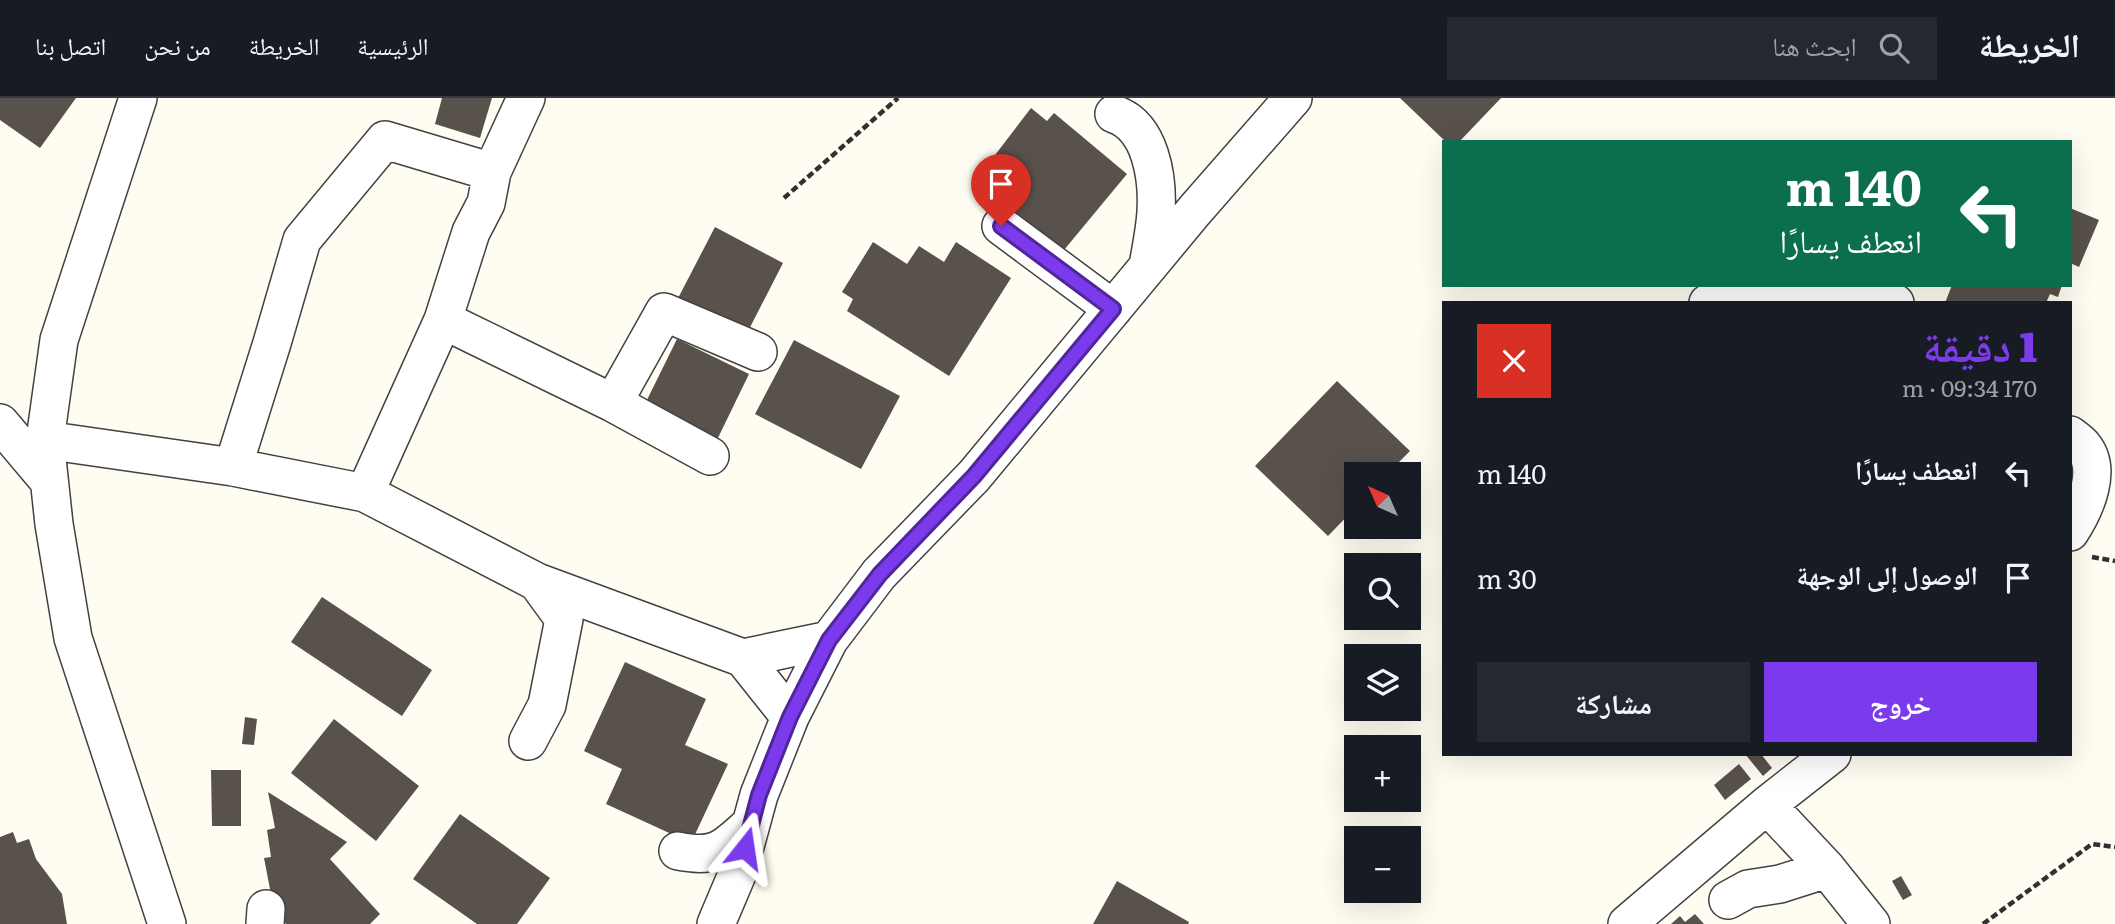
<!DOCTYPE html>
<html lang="ar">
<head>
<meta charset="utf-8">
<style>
	body { margin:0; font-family:Literata,"Noto Naskh Arabic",serif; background:#242831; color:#f1f3f6; direction:rtl; height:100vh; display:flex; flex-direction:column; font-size:26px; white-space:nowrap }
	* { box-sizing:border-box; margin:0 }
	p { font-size:23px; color:#9ea1a6 }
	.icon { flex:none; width:38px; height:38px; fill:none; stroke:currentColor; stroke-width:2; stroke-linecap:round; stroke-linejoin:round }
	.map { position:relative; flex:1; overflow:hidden; direction:ltr }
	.sheet { position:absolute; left:1442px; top:203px; width:630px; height:455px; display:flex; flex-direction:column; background:#171b24; border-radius:0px; box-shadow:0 7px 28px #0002; direction:rtl }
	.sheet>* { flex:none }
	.top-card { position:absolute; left:1442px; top:42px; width:630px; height:147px; border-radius:0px; box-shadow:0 7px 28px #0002; direction:rtl; background:#0b6e4f; color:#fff; overflow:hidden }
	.needle { width:46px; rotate:315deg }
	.buttons { position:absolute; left:1344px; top:364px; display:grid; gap:14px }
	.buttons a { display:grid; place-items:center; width:77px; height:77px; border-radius:0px; background:#171b24; box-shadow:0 7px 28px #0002; font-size:35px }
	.pin { position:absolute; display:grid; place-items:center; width:60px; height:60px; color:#fff; margin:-72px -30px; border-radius:50% 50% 50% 0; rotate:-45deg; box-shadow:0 0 7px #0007 }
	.pin .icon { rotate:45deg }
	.me { position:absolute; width:77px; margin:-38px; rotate:15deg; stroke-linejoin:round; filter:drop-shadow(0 0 5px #0008) }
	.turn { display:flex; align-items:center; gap:24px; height:147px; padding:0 35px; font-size:32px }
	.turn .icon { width:91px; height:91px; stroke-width:2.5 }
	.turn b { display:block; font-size:49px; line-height:60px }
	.round { display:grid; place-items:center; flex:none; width:74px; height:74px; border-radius:0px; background:#242831 }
	.summary { display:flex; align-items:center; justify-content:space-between; height:119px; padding:0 35px }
	h1 { font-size:42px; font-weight:800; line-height:52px; color:#7c3aed }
	.action { display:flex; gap:14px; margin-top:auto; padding:14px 35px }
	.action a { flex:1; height:80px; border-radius:0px; background:#7c3aed; color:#fff; font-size:28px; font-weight:800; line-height:80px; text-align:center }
	.action a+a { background:#242831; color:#f1f3f6 }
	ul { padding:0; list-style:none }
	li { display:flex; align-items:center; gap:21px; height:105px; padding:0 35px }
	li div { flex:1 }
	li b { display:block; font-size:26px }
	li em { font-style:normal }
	header { display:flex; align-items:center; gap:42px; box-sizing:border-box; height:98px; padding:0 35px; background:#171b24; border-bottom:2px solid #363941 }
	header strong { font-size:33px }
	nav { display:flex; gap:38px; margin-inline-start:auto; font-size:24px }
	.search { width:490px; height:63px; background:#242831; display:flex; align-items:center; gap:18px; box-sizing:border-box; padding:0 24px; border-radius:0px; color:#9ea1a6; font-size:26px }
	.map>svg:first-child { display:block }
	.building { fill:#59514b }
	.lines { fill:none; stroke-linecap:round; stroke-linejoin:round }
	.minor-casing { stroke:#424242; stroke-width:40 }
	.path { stroke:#313131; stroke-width:4.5; stroke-dasharray:7 3.5; stroke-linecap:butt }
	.minor { stroke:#fff; stroke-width:37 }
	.route-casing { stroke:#51269a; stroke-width:18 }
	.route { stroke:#7c3aed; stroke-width:12 }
</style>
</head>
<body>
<header>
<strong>الخريطة</strong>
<div class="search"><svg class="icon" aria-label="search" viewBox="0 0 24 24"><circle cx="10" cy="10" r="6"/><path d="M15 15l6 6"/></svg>ابحث هنا</div>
<nav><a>الرئيسية</a><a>الخريطة</a><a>من نحن</a><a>اتصل بنا</a></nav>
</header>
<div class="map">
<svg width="2115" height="826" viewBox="0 0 2115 826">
	<rect width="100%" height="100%" fill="#fffdf2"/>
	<path class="building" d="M 0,0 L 76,0 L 40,50 L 0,22 Z
		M 442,0 L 492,0 L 480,40 L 435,26 Z
		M 1400,0 L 1501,0 L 1459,44 L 1446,44 Z
		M 1031,10 L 1047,23 L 1054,15 L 1127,76 L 1059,158 L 1011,127 L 987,107 L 995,97 L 988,92 L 994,85 L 988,76 L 996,65 L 992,61 Z
		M 2070,110 L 2099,122 L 2079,169 L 2070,165 Z
		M 715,129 L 783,165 L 744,241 L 675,206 Z
		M 873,144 L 907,166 L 919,148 L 944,164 L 956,144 L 1011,180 L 949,278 L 847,213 L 853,201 L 842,194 Z
		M 1952,187 L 2062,187 L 2058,199 L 2050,196 L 2046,205 L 1945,205 Z
		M 677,241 L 749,276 L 716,344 L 644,308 Z
		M 794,242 L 900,298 L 861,371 L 755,316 Z
		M 1337,283 L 1410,353 L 1387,376 L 1356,376 L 1356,409 L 1328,438 L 1255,368 Z
		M 322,499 L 432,572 L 402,618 L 291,544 Z
		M 625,564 L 706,601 L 685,647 L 728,666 L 691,745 L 606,706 L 622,671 L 584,653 Z
		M 245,619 L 257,621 L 254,647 L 242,646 Z
		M 334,621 L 419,688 L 376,743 L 291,675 Z
		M 1745,656 L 1761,656 L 1772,670 L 1763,678 Z
		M 1739,666 L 1751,681 L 1725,702 L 1714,687 Z
		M 211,672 L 241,672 L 241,728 L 212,728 Z
		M 268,694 L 347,744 L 330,761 L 380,816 L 370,826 L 286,826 L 274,812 L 264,760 L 271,759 L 267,732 L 275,730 Z
		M 460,716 L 550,780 L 517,826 L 477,826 L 413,781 Z
		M 13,734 L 17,745 L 29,741 L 36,761 L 62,796 L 67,826 L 0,826 L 0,739 Z
		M 1901,778 L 1912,797 L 1903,802 L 1892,783 Z
		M 1117,783 L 1189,824 L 1188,826 L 1093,826 Z
		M 1695,816 L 1704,826 L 1671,826 L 1680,818 L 1685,824 Z"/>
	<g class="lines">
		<defs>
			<path id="minor" d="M 138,0 L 59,242 L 45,342 L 54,426 L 73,540 L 167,826
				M 1114,16 C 1151,28 1158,80 1156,114 C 1155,132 1151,150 1148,168
				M 1001,128 L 1113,211
				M 1708,205 C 1747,198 1862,186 1895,205
				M 443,222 L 613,305 L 664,214 L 758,254
				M 613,305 L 710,358
				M 0,325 L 49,383
				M 2070,337 C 2074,340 2080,344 2083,348 C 2103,372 2085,411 2070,434
				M 45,342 L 233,369 L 365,395 L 537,484 L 743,560
				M 233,369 L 272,245 L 302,142 L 385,42 L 492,74
				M 365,395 L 443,222 L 471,134 L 486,105 L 492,74 L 526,0
				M 790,619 L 829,542
				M 528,643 L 547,607 L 564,521 L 537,484
				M 1767,707 L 1827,771 L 1871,826
				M 678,753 C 717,761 724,750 751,726
				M 1728,802 L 1748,791 L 1780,786 L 1827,771
				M 265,826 L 266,811
				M 716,826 L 738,774 L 759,697 L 790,619 L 743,560 L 829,542 L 879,476 L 974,378 L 1195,112 L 1293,0
				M 1627,826 L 1767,707 L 1832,656"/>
		</defs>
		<use href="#minor" class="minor-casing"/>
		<path class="path" d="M 784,100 L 898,0
			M 2092,459 L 2115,463
			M 1983,826 L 2092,746 L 2115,749"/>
		<use href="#minor" class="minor"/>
	</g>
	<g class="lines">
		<defs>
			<path id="route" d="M 745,750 L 759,697 L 790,619 L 829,542 L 880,476 L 974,378 L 1113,211 L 1001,128"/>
		</defs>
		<use href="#route" class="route-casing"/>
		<use href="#route" class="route"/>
	</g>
</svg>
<div class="buttons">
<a><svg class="needle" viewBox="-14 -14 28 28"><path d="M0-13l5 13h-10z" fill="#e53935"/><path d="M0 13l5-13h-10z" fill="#9ea1a6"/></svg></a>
<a><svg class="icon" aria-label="search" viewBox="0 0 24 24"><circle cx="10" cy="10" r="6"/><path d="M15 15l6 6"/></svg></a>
<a><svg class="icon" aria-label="layers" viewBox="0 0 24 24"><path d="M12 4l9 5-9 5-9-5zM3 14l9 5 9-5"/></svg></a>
<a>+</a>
<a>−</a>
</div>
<div class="pin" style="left:1001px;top:128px;background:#d93025"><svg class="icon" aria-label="arrive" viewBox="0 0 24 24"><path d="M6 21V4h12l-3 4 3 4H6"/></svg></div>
<svg class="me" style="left:745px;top:750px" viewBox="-20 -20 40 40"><path d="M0-17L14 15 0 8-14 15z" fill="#7c3aed" stroke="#fff" stroke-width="4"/></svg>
<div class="top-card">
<div class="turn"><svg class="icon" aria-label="left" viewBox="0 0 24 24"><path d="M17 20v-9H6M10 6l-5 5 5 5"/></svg><div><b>140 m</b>انعطف يسارًا</div></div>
</div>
<section class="sheet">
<div class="summary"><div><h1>1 دقيقة</h1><p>170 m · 09:34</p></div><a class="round" style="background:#d93025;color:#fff"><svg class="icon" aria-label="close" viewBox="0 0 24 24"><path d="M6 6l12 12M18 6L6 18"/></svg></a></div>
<ul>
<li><svg class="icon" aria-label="left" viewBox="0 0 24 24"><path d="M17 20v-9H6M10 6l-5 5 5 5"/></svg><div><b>انعطف يسارًا</b></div><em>140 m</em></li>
<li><svg class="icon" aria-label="arrive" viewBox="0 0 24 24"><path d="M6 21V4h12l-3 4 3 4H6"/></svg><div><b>الوصول إلى الوجهة</b></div><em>30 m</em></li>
</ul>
<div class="action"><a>خروج</a><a>مشاركة</a></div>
</section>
</div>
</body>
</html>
